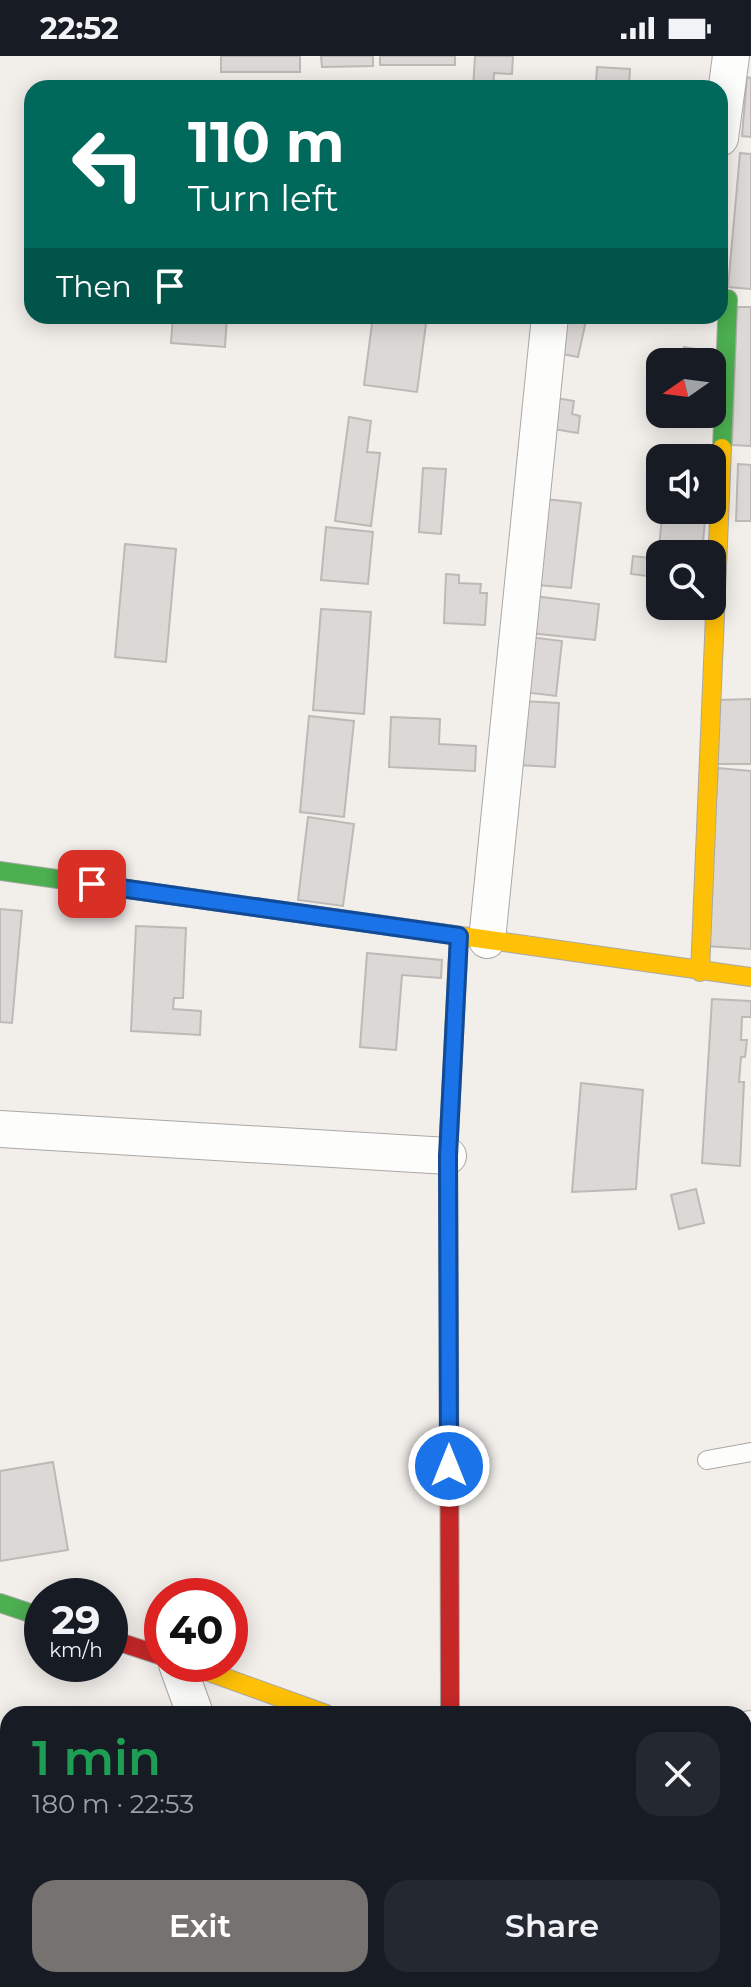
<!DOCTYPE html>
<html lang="en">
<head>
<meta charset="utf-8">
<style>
	body { margin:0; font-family:Montserrat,sans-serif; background:#242831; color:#f1f3f6; height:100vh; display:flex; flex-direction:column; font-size:30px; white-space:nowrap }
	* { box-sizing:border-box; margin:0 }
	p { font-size:26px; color:#9ea1a6 }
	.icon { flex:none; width:44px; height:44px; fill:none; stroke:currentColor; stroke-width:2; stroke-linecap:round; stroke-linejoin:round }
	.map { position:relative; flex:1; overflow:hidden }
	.sheet { position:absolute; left:0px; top:1650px; width:752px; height:282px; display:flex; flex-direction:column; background:#171b24; border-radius:24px 24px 0 0; box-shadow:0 4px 20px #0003 }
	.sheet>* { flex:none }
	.guide { position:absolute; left:24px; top:24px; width:704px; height:244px; border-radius:24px; box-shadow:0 4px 20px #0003; background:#00695c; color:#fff; overflow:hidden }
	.needle { width:52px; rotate:256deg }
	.fabs { position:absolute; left:646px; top:292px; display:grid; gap:16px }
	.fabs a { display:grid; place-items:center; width:80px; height:80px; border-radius:16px; background:#171b24; box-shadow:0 4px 20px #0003; font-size:40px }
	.speed { position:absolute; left:24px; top:1522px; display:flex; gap:16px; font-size:40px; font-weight:700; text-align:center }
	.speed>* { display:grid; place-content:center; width:104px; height:104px; border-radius:50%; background:#171b24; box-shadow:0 4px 20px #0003; line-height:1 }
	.speed small { font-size:20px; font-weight:400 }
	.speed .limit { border:12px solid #d22; background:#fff; color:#111 }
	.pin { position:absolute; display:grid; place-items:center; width:68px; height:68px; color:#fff; margin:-34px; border-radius:16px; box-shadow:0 4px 12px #0006 }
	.me { position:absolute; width:88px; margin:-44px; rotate:0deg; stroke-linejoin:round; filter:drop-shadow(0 0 6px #0008) }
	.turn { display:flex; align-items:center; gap:28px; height:168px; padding:0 32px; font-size:36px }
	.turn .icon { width:104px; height:104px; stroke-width:2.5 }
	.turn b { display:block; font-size:56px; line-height:68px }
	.then { display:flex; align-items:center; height:76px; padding:0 32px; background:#0003; gap:16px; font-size:30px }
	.round { display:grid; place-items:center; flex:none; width:84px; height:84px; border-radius:24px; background:#242831 }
	.headline { display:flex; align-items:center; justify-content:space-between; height:136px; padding:0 32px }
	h1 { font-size:48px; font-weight:600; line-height:60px; color:#1e9e55 }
	.action { display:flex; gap:16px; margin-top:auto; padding:16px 32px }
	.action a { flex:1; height:92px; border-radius:24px; background:#75726f; color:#fff; font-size:32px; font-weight:600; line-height:92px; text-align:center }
	.action a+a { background:#242831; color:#f1f3f6 }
	.status { display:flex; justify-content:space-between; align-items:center; height:56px; padding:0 40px; background:#171b24; direction:ltr }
	.status svg { height:22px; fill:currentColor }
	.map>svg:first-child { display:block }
	.building { fill:#dbd8d5; stroke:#bcb9b6; stroke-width:2 }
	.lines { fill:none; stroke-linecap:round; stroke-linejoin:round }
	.lane-casing { stroke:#aaa8a5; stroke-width:20 }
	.street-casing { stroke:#aaa8a5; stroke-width:38 }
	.fast-casing { stroke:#aaa8a5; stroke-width:20 }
	.slow-casing { stroke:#aaa8a5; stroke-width:20 }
	.jam-casing { stroke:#aaa8a5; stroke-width:20 }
	.lane { stroke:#fdfdfc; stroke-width:18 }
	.street { stroke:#fdfdfc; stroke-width:36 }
	.fast { stroke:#4caf50; stroke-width:18 }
	.slow { stroke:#ffc107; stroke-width:18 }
	.jam { stroke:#c62828; stroke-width:18 }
	.route-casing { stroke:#114b97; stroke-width:20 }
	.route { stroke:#1a73e8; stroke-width:14 }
</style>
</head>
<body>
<div class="status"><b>22:52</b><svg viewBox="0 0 49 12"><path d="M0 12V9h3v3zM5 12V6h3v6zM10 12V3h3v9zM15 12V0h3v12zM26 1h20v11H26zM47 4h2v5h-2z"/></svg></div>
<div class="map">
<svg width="751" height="1931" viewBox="0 0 751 1931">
	<rect width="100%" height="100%" fill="#f2efeb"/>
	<path class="building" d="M 221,0 L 300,0 L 300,16 L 221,16 Z
		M 321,0 L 373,0 L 373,10 L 322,11 Z
		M 380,0 L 455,0 L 455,9 L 380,9 Z
		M 475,0 L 513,0 L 512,18 L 494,17 L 493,32 L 473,32 Z
		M 597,11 L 630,13 L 629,32 L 614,32 L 614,29 L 596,28 Z
		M 747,21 L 751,22 L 751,81 L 742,80 Z
		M 339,27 L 391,27 L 391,32 L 339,32 Z
		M 740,97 L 751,98 L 751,233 L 728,231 Z
		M 737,251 L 751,251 L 751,390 L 732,389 Z
		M 173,260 L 227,260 L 225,291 L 171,287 Z
		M 373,260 L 427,260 L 417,336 L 364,329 Z
		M 560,260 L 587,260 L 578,301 L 552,296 Z
		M 684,291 L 702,294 L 700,306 L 682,306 Z
		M 551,341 L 574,345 L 572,358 L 580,360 L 578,377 L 547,372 Z
		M 349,361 L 371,365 L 367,396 L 380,397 L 371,470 L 335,465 Z
		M 738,408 L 751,409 L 751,465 L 736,465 Z
		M 423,412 L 446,413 L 441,478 L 419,476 Z
		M 536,442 L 581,447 L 571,532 L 527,528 Z
		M 662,460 L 705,464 L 702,498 L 660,498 L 660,547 L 653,547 L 656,521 L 631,518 L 633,500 L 658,503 Z
		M 326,471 L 373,476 L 368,528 L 321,524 Z
		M 125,488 L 176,493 L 166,606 L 115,601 Z
		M 446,518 L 459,519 L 459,527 L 481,528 L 480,537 L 487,537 L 485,569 L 444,567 Z
		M 534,540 L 599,548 L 595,584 L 530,577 Z
		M 321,553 L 371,556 L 364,658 L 313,654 Z
		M 529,581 L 562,585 L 556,640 L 523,636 Z
		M 751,643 L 751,708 L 716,708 L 719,644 Z
		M 522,645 L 559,647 L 555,711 L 518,709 Z
		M 309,660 L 354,665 L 344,761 L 300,756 Z
		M 391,661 L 440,663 L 439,688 L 476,690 L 475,715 L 389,711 Z
		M 718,712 L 751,715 L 751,893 L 706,890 Z
		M 308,761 L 354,768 L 343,850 L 298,844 Z
		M 0,853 L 22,855 L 12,967 L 0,966 Z
		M 136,870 L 186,872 L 183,942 L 174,942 L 173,953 L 201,955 L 200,979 L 131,975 Z
		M 367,897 L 442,904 L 441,922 L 402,919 L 396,994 L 360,991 Z
		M 712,943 L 751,945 L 751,961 L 742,961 L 741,984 L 747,984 L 745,1001 L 741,1001 L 739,1026 L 744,1026 L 740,1110 L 702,1107 Z
		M 581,1027 L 643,1034 L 636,1133 L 572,1136 Z
		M 696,1133 L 704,1167 L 679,1173 L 671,1139 Z
		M 53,1406 L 68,1494 L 0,1505 L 0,1415 Z"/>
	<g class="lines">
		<defs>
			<path id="lane" d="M 707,1404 L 751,1396"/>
			<path id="street" d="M 720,82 L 731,0
				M 487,884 L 550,260
				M 0,1073 L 448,1100
				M 177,1608 L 195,1658
				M 744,1674 L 751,1673
				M 292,1924 L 294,1931
				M 356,1931 L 374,1924"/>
			<path id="fast" d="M 722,392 L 728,243
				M 0,815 L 440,877
				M 449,1275 L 448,1100 L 459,880
				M 0,1547 L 42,1561"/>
			<path id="slow" d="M 440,877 L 751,921
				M 700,916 L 722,392
				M 187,1608 L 326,1658
				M 744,1856 L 751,1862"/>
			<path id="jam" d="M 449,1275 L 450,1658
				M 110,1583 L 162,1600"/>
		</defs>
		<use href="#lane" class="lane-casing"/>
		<use href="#street" class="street-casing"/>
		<use href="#fast" class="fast-casing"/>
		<use href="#slow" class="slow-casing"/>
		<use href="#jam" class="jam-casing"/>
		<use href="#lane" class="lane"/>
		<use href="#street" class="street"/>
		<use href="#fast" class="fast"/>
		<use href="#slow" class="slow"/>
		<use href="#jam" class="jam"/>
	</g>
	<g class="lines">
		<defs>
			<path id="route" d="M 92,828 L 459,880 L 448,1100 L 449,1410"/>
		</defs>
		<use href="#route" class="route-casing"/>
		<use href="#route" class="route"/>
	</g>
</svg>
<div class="fabs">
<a><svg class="needle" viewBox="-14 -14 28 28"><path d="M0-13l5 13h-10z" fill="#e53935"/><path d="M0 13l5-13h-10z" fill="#9ea1a6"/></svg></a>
<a><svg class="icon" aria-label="sound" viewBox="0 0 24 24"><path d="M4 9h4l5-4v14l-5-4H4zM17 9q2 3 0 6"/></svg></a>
<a><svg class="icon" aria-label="search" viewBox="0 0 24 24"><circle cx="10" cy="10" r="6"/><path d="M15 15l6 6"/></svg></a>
</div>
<div class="speed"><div>29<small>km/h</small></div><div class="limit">40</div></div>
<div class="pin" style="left:92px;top:828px;background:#d93025"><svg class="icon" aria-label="arrive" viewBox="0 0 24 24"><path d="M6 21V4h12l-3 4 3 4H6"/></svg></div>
<svg class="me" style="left:449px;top:1410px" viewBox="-20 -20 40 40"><circle r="17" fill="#1a73e8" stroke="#fff" stroke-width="3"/><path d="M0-11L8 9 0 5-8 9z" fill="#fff"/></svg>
<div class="guide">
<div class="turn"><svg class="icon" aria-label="left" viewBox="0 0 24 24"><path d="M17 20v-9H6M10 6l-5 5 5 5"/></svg><div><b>110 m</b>Turn left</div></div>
<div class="then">Then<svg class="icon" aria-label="arrive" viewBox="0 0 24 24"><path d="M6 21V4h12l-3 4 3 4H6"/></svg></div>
</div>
<section class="sheet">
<div class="headline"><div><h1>1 min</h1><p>180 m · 22:53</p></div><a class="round"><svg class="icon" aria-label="close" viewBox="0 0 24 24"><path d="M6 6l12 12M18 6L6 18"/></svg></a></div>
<div class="action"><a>Exit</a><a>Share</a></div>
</section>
</div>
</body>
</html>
